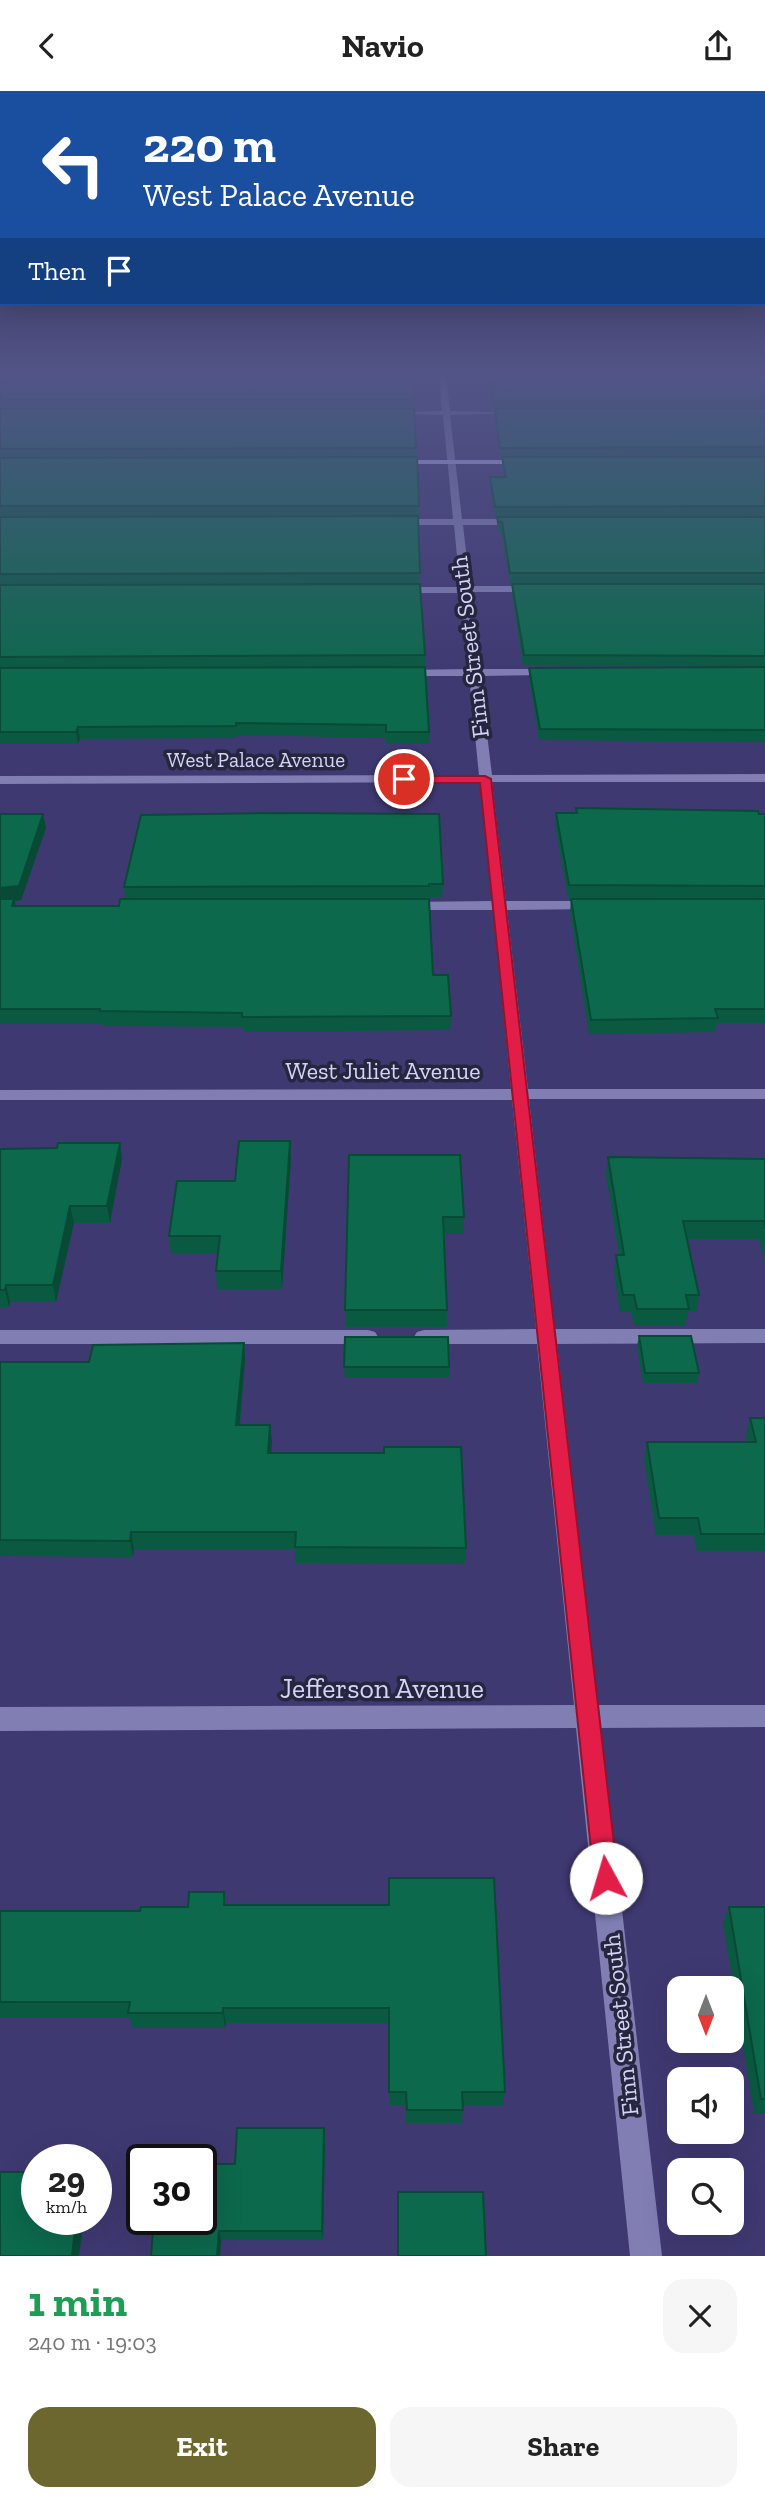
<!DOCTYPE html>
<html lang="en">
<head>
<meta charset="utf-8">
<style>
	body { margin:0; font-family:"Zilla Slab",serif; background:#f6f6f6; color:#222; height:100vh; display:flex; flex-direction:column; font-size:26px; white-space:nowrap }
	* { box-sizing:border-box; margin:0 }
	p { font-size:23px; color:#767676 }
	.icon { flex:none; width:38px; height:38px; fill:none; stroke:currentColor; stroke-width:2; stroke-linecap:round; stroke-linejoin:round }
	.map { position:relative; height:2165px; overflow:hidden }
	.drawer { display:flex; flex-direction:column; background:#fff; flex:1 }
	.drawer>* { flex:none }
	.top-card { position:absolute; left:0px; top:0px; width:766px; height:214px; box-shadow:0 7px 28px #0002; background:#1a4fa0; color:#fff; overflow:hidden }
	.needle { width:46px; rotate:180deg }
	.controls { position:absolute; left:667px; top:1885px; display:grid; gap:14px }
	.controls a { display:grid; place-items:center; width:77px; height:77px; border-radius:14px; background:#fff; box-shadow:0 7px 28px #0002; font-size:35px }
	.speed { position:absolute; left:21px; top:2053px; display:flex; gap:14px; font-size:35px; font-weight:700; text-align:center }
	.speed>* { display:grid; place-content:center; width:91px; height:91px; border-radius:50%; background:#fff; box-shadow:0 7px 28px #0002; line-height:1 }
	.speed small { font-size:18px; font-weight:400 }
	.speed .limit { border:4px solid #111; border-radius:10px; background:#fff; color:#111 }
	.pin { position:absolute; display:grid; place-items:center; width:60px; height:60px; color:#fff; margin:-30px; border:4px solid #fff; border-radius:50%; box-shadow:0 2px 7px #0007 }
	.me { position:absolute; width:77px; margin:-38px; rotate:354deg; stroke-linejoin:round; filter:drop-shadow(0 0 5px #0008) }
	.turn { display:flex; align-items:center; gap:24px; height:147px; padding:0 28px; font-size:32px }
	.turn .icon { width:91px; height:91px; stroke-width:2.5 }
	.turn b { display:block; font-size:49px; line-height:60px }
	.then { display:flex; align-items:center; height:66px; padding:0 28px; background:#0003; gap:14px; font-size:26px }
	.round { display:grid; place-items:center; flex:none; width:74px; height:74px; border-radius:21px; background:#f6f6f6 }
	.overview { display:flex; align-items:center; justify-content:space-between; height:119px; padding:0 28px }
	h1 { font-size:42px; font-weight:800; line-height:52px; color:#1e9e55 }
	.cta { display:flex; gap:14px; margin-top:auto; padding:14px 28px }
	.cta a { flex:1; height:80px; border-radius:21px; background:#6b672e; color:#fff; font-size:28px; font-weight:800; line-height:80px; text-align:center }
	.cta a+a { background:#f6f6f6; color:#222 }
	header { display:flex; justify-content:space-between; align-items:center; height:91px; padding:0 28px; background:#fff; font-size:32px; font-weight:800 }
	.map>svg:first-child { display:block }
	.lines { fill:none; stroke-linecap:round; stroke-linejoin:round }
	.minor { fill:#807eb3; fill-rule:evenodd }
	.major { fill:#bfbdfe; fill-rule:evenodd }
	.wall { fill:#0a5a41 }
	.shaded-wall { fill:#084a35 }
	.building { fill:#0c694c; stroke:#084a35; stroke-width:2 }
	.route { fill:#e11d48; stroke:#92132f; stroke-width:2 }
	.labels { text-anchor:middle; stroke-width:7; stroke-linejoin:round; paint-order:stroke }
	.far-street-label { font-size:21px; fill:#d3d4f6; stroke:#27263f }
	.street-label { font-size:24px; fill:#d3d4f6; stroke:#27263f }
	.near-street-label { font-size:28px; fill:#d3d4f6; stroke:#27263f }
</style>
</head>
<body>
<header><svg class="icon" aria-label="back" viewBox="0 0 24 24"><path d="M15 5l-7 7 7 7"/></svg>Navio<svg class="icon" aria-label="share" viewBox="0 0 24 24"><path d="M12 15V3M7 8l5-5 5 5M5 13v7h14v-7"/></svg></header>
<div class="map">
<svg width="765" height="2165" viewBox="0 0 765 2165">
	<rect width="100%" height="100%" fill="#3f3972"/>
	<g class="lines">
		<path class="minor" d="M 439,284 L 446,284 L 450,320 L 521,322 L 450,324 L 462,428 L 520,428 L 525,431 L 520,434 L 463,434 L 470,495 L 535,495 L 540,498 L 535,501 L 471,501 L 479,578 L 553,578 L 559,581 L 553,584 L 480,585 L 492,684 L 765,683 L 765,691 L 492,691 L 506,810 L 595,810 L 602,814 L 595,818 L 507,819 L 528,998 L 765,998 L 765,1008 L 529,1008 L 555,1238 L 765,1238 L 765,1252 L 557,1253 L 598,1614 L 765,1614 L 765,1636 L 601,1637 L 662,2165 L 630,2165 L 576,1637 L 0,1640 L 0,1616 L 574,1614 L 537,1253 L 424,1253 L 417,1251 L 414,1246 L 417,1241 L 424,1239 L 536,1238 L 512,1009 L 0,1009 L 0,999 L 511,998 L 493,819 L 406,819 L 399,815 L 406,811 L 492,810 L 480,691 L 0,693 L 0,685 L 479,684 L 469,585 L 402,585 L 396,582 L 402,579 L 468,578 L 461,502 L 399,502 L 394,499 L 399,496 L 460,496 L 454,434 L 398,434 L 393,431 L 398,428 L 453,428 L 443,324 L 387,322 L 442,320 Z
			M 0,1239 L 368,1239 L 375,1241 L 378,1246 L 375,1251 L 368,1253 L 0,1253 Z"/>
		<path class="major" d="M 392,369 L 525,369 L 529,371 L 525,373 L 395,373 Z"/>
	</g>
	<path class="wall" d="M 0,284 L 414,308 L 413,317 L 0,317 Z
		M 487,284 L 765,284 L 765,317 L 493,317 Z
		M 0,318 L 416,357 L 419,425 L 0,425 Z
		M 495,318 L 765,318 L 765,365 L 500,366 L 495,327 Z
		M 502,366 L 765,366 L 765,424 L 495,425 L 490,396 L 490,386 L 504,386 L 502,375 Z
		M 0,426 L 420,482 L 420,492 L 0,493 Z
		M 497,426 L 765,426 L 765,492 L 510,492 L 501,441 L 497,441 Z
		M 512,493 L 765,493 L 765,575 L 523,574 L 512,504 Z
		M 0,494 L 425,564 L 425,576 L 184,577 L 429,641 L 429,653 L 386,653 L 386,647 L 237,644 L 236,647 L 80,648 L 78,653 L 0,653 Z
		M 765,576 L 765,651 L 539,649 L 529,587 L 529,577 Z
		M 576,717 L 765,723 L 765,932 L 717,932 L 715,941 L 589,943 L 570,821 L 571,808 L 690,808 L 568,807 L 555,735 L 556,722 L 576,722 Z
		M 0,723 L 43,723 L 46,737 L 21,809 L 15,810 L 16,815 L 119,815 L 125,808 L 124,796 L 443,793 L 442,806 L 428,806 L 428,808 L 433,884 L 451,925 L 450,939 L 243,941 L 243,936 L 102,935 L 102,933 L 0,933 Z
		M 0,1058 L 122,1068 L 110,1132 L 74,1132 L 56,1211 L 10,1211 L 9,1216 L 0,1216 Z
		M 349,1064 L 464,1126 L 463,1143 L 444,1143 L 447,1219 L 447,1236 L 346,1236 Z
		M 608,1066 L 765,1068 L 765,1169 L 759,1148 L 687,1148 L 699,1204 L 696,1221 L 688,1221 L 685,1235 L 634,1235 L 631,1221 L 620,1221 L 614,1181 L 616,1164 L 619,1164 L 606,1083 Z
		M 291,1068 L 282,1198 L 217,1198 L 216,1180 L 217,1163 L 171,1163 L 169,1145 L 235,1090 Z
		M 639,1245 L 699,1282 L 697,1292 L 643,1292 L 637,1255 Z
		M 245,1268 L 240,1334 L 272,1350 L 271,1362 L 466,1457 L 465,1473 L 296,1472 L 295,1458 L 134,1458 L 133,1466 L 0,1465 L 0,1271 L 89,1271 Z
		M 344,1276 L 449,1276 L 449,1286 L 345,1286 Z
		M 750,1327 L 765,1327 L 765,1460 L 697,1460 L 694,1444 L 656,1444 L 644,1368 L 647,1351 L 747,1351 L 746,1344 Z
		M 227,1814 L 389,1814 L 505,2001 L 503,2014 L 463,2014 L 462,2032 L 406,2032 L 406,2014 L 389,2014 L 389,1932 L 226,1932 L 225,1937 L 133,1937 L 129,1926 L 0,1926 L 0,1820 L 140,1820 Z
		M 729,1816 L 765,1816 L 765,2022 L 754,2022 L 723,1832 Z
		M 324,2037 L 325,2047 L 323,2149 L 221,2149 L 220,2165 L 151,2165 L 235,2073 Z"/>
	<path class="shaded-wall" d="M 78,636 L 80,648 L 78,653 L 76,641 Z
		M 43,723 L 46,737 L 21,809 L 15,810 L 17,823 L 0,812 L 0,797 Z
		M 290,1050 L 291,1068 L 282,1198 L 281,1180 Z
		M 120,1052 L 122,1068 L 110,1132 L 107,1115 Z
		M 70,1115 L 74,1132 L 56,1211 L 53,1194 Z
		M 6,1194 L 10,1211 L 9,1216 L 5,1199 Z
		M 244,1252 L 245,1268 L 238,1350 L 236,1334 Z
		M 270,1334 L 272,1350 L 270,1378 L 268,1362 Z
		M 131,1441 L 134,1458 L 133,1466 L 130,1450 Z
		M 223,1917 L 226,1932 L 225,1937 L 223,1922 Z
		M 324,2037 L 325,2047 L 323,2149 L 322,2140 Z
		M 76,2128 L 84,2128 L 79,2165 L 72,2165 Z
		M 219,2140 L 221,2149 L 220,2165 L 217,2165 Z"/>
	<path class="building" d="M 0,284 L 412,284 L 414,308 L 0,308 Z
		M 489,284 L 765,284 L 765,309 L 494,309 Z
		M 0,318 L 414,318 L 416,357 L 0,358 Z
		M 495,318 L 765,318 L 765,356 L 500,357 Z
		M 417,366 L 419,415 L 0,415 L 0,367 Z
		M 502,366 L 765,366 L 765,415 L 495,416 L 490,386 L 506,386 Z
		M 418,425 L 420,482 L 0,483 L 0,426 Z
		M 497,426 L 765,426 L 765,482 L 510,482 L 502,431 L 498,431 Z
		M 420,493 L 425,564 L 0,566 L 0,494 Z
		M 512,493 L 765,493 L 765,565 L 524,564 Z
		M 425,576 L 429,641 L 386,641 L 386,634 L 236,632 L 236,635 L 78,636 L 76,641 L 0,641 L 0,577 Z
		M 765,576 L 765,639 L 540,638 L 529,577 Z
		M 576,717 L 758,720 L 759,723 L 765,723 L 765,795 L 569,794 L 556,722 L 577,722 Z
		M 275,722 L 439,723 L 443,793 L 429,793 L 429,795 L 124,796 L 141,724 Z
		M 0,723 L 43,723 L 19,795 L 0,797 Z
		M 0,808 L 14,808 L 12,815 L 119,815 L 120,808 L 429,808 L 433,884 L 448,884 L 451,925 L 242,926 L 242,922 L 100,920 L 100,918 L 0,918 Z
		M 571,808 L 765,808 L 765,918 L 715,918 L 718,927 L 591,929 Z
		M 239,1050 L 290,1050 L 281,1180 L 216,1180 L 220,1145 L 169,1145 L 177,1090 L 235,1090 Z
		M 58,1052 L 120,1052 L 107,1115 L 70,1115 L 53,1194 L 6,1194 L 5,1199 L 0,1199 L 0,1058 L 57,1057 Z
		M 349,1064 L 460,1064 L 464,1126 L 443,1126 L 447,1219 L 345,1219 Z
		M 608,1066 L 765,1068 L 765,1136 L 764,1130 L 683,1130 L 699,1204 L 686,1204 L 689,1218 L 637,1218 L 634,1204 L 623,1204 L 616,1164 L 624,1164 Z
		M 639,1245 L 691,1245 L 699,1282 L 645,1282 Z
		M 345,1246 L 448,1246 L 449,1276 L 344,1276 Z
		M 244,1252 L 236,1334 L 270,1334 L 268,1362 L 384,1362 L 384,1356 L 461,1356 L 466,1457 L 295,1456 L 296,1441 L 131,1441 L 130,1450 L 0,1449 L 0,1271 L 89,1271 L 93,1254 Z
		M 750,1327 L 765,1327 L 765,1443 L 701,1443 L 698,1427 L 659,1427 L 647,1351 L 756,1351 Z
		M 389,1787 L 494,1787 L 505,2001 L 462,2001 L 463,2019 L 407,2019 L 406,2001 L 389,2001 L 389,1917 L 223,1917 L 223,1922 L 128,1922 L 130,1911 L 0,1911 L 0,1820 L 140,1820 L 141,1816 L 188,1816 L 189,1801 L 224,1801 L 224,1814 L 389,1814 Z
		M 729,1816 L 765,1816 L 765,2008 L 761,2008 Z
		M 237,2037 L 324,2037 L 322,2140 L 219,2140 L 217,2165 L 151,2165 L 154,2128 L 201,2128 L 201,2073 L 235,2073 Z
		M 0,2081 L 37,2081 L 37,2128 L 76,2128 L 72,2165 L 0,2165 Z
		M 398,2101 L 483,2101 L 486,2165 L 398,2165 Z"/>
	<linearGradient id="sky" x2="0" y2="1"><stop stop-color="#231f3f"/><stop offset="0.48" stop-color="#525487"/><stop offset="1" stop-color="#525487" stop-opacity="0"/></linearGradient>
	<rect width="765" height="587" fill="url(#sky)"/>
	<path class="route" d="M 485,685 L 491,688 L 618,1787 L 614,1795 L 606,1799 L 597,1795 L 594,1787 L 480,692 L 404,692 L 399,688 L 404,685 Z"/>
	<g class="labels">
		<g class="far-street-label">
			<text x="256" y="676">West Palace Avenue</text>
		</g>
		<g class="street-label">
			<text transform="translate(470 556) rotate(-97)" y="8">Finn Street South</text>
			<text x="383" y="988">West Juliet Avenue</text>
			<text transform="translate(621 1934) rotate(-96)" y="8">Finn Street South</text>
		</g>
		<g class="near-street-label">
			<text x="382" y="1607">Jefferson Avenue</text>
		</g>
	</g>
</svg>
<div class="controls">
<a><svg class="needle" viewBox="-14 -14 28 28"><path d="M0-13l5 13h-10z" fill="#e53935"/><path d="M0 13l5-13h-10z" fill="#767676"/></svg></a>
<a><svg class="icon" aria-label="sound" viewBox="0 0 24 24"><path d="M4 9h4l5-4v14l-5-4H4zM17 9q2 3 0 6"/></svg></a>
<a><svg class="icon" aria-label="search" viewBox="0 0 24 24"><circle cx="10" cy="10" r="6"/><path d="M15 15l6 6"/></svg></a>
</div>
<div class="speed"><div>29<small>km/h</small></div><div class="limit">30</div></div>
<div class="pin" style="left:404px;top:688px;background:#d93025"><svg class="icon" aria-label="arrive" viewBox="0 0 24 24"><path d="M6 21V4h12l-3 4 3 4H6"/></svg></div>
<svg class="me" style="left:606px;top:1787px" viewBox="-20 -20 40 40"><circle r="19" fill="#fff"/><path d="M0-13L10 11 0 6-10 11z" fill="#e11d48"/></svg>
<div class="top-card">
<div class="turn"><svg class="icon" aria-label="left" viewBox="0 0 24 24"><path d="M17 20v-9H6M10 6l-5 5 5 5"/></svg><div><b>220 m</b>West Palace Avenue</div></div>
<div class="then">Then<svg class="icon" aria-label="arrive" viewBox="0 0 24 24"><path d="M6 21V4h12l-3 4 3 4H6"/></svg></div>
</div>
</div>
<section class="drawer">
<div class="overview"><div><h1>1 min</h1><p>240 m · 19:03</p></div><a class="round"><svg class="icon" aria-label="close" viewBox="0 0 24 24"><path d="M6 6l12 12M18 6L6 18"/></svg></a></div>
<div class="cta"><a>Exit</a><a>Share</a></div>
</section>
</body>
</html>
